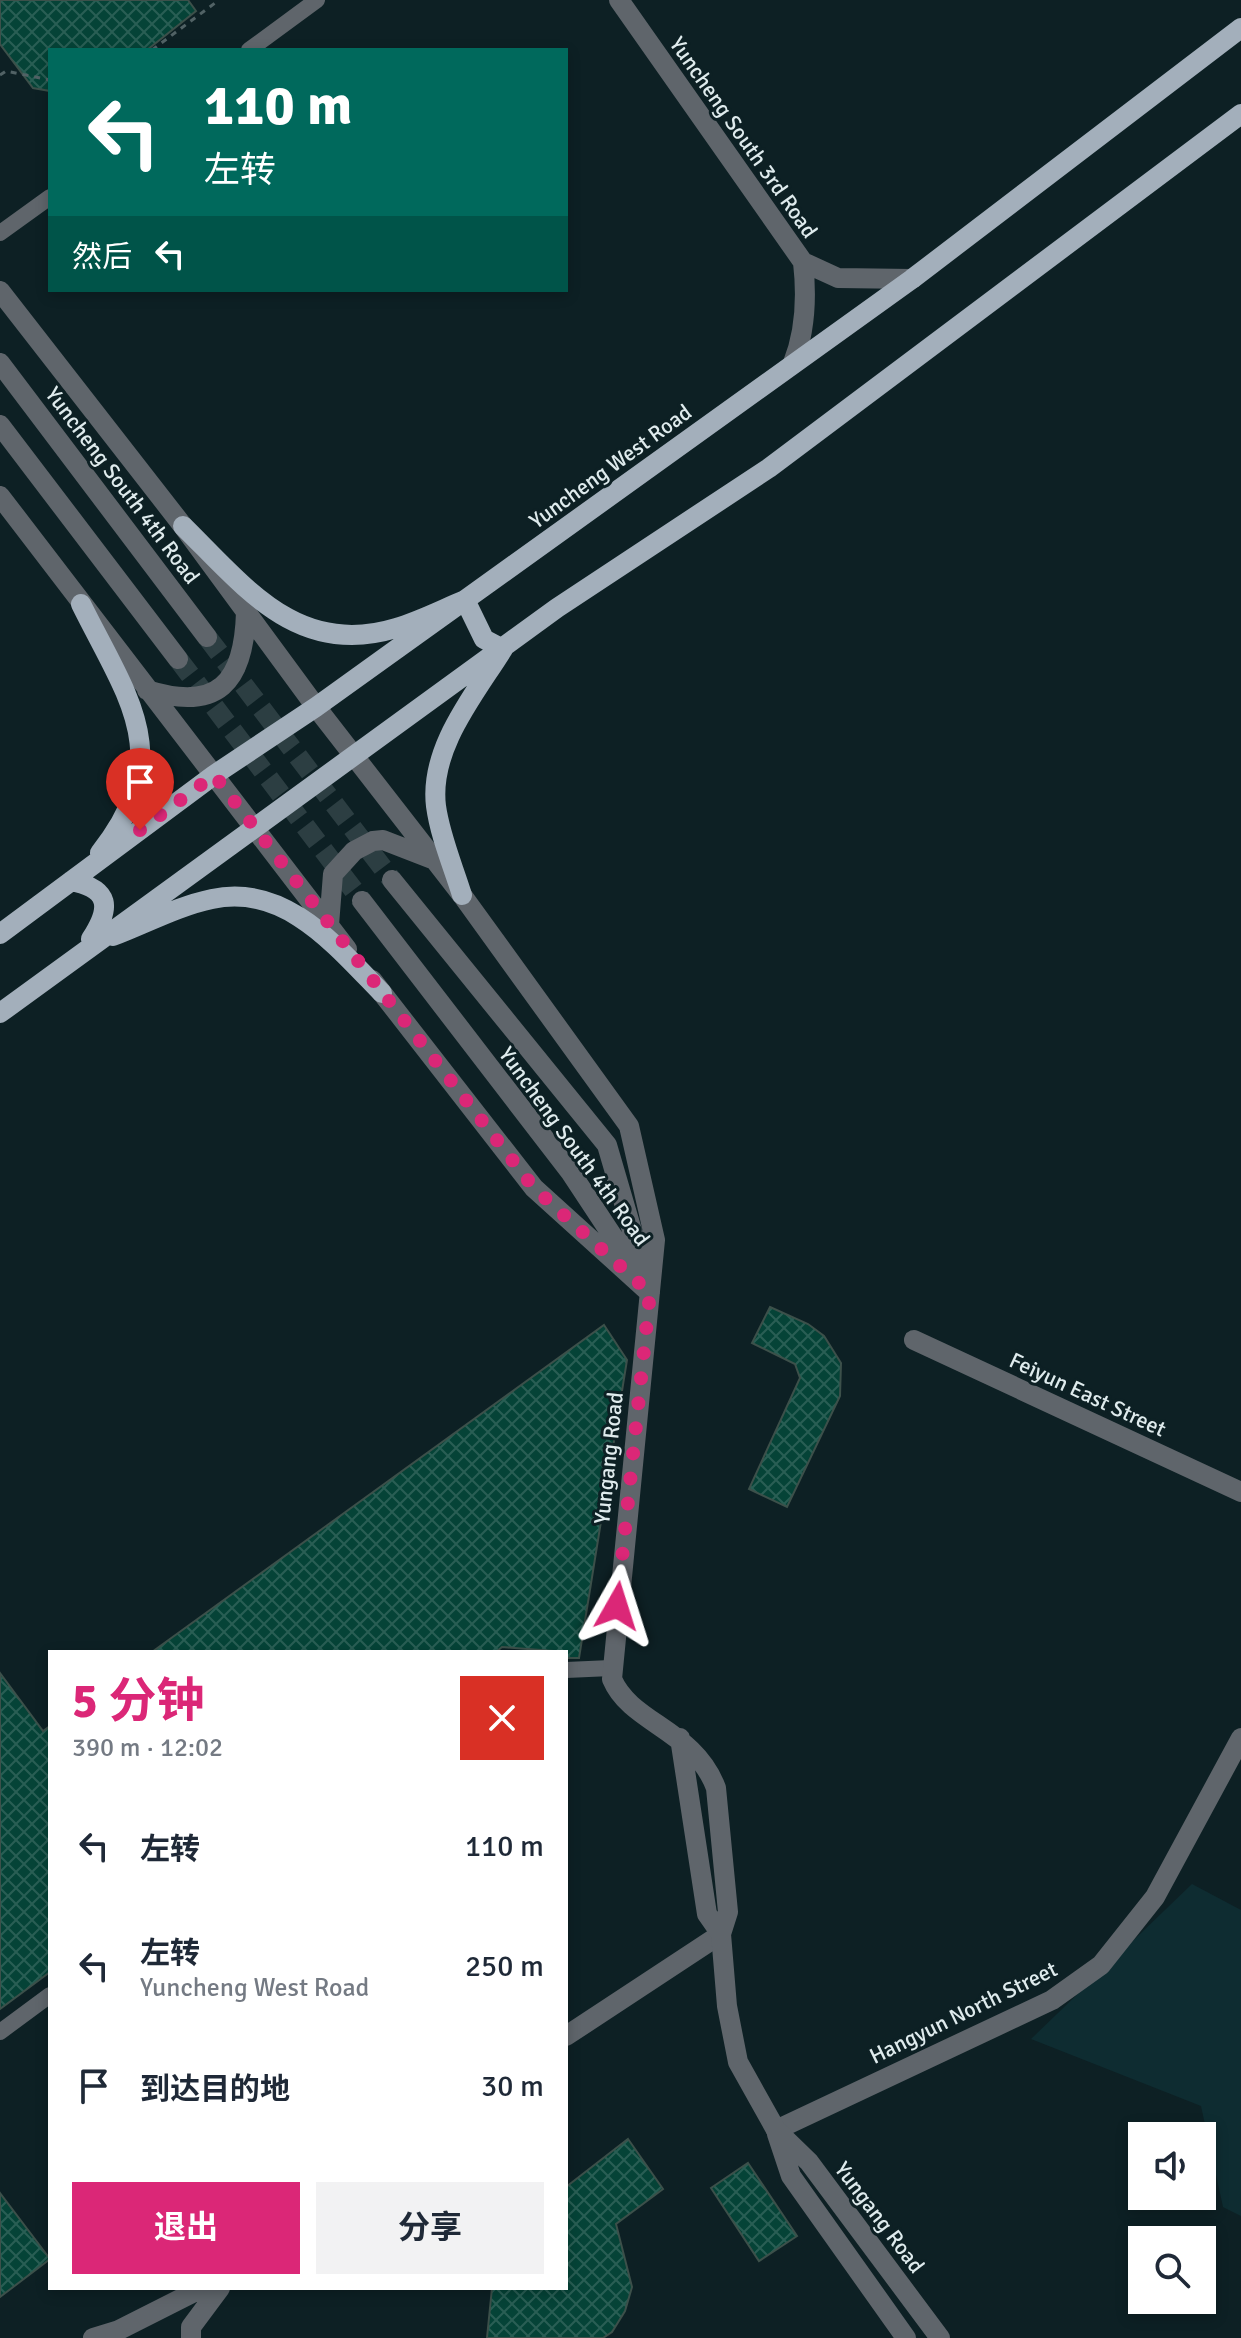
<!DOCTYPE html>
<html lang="zh">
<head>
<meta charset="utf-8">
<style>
	body { margin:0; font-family:Signika,"Noto Sans SC",sans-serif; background:#f2f2f3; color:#1f2937; height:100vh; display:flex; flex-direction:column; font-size:30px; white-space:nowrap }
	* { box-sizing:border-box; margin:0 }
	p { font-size:26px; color:#747a83 }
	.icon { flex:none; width:44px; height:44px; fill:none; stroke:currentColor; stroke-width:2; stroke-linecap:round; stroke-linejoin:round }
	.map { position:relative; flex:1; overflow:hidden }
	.details { position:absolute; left:48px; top:1650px; width:520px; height:640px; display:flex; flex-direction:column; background:#fff; border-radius:0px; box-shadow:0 4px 12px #0003 }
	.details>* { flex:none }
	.hud { position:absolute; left:48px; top:48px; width:520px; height:244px; border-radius:0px; box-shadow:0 4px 12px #0003; background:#00695c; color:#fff; overflow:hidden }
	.buttons { position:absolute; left:1128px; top:2122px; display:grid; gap:16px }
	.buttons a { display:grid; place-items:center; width:88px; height:88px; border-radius:0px; background:#fff; box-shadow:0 4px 12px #0003; font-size:40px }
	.pin { position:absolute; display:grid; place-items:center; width:68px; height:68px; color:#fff; margin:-82px -34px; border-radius:50% 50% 50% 0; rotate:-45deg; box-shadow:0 0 8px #0007 }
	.pin .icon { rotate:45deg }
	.me { position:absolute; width:88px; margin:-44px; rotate:6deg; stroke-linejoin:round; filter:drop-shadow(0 0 6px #0008) }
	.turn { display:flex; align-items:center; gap:28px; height:168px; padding:0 24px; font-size:36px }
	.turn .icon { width:104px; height:104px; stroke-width:2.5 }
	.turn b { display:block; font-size:56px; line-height:68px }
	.then { display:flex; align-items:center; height:76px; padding:0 24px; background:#0003; gap:16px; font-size:30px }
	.round { display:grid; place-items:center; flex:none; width:84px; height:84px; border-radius:0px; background:#f2f2f3 }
	.head { display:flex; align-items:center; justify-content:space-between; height:136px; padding:0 24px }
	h1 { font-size:48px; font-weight:700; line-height:60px; color:#db2777 }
	.button { display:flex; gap:16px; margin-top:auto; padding:16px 24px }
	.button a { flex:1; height:92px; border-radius:0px; background:#db2777; color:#fff; font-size:32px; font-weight:700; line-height:92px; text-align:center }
	.button a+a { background:#f2f2f3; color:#1f2937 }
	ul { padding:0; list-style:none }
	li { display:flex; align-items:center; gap:24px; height:120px; padding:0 24px }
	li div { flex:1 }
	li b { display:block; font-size:30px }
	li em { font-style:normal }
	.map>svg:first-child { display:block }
	.built { fill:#0e2c31 }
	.building { fill:url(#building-cross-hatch); stroke:#3c504a; stroke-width:2 }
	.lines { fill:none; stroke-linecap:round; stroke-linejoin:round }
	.tertiary-tunnel { stroke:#2c3e42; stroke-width:20; stroke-dasharray:20 10; stroke-linecap:butt }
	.path { stroke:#516265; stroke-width:3; stroke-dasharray:6 6; stroke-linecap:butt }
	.pedestrian { stroke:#5f656b; stroke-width:16 }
	.minor { stroke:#5f656b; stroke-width:20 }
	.tertiary { stroke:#5f656b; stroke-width:20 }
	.primary { stroke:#a3afbb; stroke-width:20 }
	.route { stroke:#db2777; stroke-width:14; stroke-dasharray:0 25.2 }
	.labels { text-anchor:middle; stroke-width:6; stroke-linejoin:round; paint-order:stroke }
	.street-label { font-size:22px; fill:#dfebed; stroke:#0d2024 }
</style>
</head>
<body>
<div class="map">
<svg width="1241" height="2338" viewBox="0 0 1241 2338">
	<defs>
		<pattern id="building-cross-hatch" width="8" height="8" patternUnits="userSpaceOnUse" patternTransform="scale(2)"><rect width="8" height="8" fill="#054337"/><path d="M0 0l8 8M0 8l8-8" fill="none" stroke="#295e54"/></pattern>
	</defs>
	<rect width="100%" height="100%" fill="#0d2024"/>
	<path class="built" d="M 1192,1884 L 1241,1910 L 1241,2216 L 1223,2207 L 1201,2106 L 1031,2039 Z"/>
	<path class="building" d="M 0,0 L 188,0 L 196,11 L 147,50 L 50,50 L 50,91 L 33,88 L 0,44 Z
		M 770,1307 L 808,1324 L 824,1336 L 841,1363 L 840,1396 L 787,1507 L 749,1489 L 800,1378 L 795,1364 L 752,1343 Z
		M 604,1325 L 627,1360 L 579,1658 L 566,1658 L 566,1652 L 502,1647 L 496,1652 L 152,1652 Z
		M 0,1673 L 43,1731 L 50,1726 L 50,1972 L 0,2009 Z
		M 628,2139 L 663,2189 L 616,2224 L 632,2287 L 625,2311 L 612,2332 L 603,2338 L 487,2338 L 492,2288 L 566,2288 L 566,2187 Z
		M 748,2163 L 797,2236 L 759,2261 L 711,2188 Z
		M 0,2193 L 50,2259 L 0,2297 Z"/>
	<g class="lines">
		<path class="tertiary-tunnel" d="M 207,637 L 392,880
			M 178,659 L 362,901"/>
		<path class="path" d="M 152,50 L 219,0
			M 0,75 L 6,71 L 50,80"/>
		<path class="pedestrian" d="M 249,50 L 317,0
			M 0,233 L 50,197
			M 566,1670 L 611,1668
			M 0,2032 L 50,1995"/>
		<path class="minor" d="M 619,0 L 803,262 C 807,297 806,330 793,363
			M 803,262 L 838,278 L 912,279
			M 914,1340 L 1241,1492
			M 566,2036 L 721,1934
			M 776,2130 L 1052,2000 L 1101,1965 L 1155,1897 L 1241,1738
			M 93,2338 L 119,2330 L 202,2288
			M 191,2338 L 191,2327 L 220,2288"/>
		<path class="tertiary" d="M 0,291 L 183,526 L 316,707 L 462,895 L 629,1126 L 655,1240 L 612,1679 C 631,1724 694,1729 716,1788 L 728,1912 L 721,1934 L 727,2006 L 738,2062 L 776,2130 L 809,2162 L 940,2338
			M 0,363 L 207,637
			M 0,425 L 178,659
			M 0,496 L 347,949
			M 147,690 C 218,712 244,683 246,612
			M 392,880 L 607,1145 L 647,1282
			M 362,901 L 571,1173 L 635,1270
			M 329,925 L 333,874 L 354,851 L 373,841 L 383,840 L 432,859
			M 372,980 L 534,1188 L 650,1293
			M 680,1738 L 707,1914 L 721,1934
			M 777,2134 L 791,2176 L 906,2338"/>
		<path class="primary" d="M 183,526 C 245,587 298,658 396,628 C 420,621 443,609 465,600 L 484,639 L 503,649 C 475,694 429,748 436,806 C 440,836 453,866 462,895
			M 81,604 C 128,699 177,755 100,853
			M 71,881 C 111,889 111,908 91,939
			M 0,934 L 214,775 L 316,707 L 912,279 L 1241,28
			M 113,936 C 145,924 178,906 212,899 C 285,883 336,946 382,993
			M 0,1013 L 557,608 L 769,468 L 1241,114"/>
	</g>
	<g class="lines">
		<path class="route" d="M 140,830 L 214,775 L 534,1188 L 650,1293 L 617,1606"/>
	</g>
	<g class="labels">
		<g class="street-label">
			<text transform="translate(744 137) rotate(55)" y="8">Yuncheng South 3rd Road</text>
			<text transform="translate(610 466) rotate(-36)" y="8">Yuncheng West Road</text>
			<text transform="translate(123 485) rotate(53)" y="8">Yuncheng South 4th Road</text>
			<text transform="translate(575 1146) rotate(54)" y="8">Yuncheng South 4th Road</text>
			<text transform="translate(1088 1394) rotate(25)" y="8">Feiyun East Street</text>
			<text transform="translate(608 1458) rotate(-84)" y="8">Yungang Road</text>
			<text transform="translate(963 2012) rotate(-26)" y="8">Hangyun North Street</text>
			<text transform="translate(880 2217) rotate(53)" y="8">Yungang Road</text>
		</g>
	</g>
</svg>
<div class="buttons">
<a><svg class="icon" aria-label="sound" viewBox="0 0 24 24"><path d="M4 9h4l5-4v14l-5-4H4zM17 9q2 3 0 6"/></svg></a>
<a><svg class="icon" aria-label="search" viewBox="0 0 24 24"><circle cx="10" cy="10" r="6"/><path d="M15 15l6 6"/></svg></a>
</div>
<div class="pin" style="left:140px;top:830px;background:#d93025"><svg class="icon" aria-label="arrive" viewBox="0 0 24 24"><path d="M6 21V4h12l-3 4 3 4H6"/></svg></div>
<svg class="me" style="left:617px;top:1606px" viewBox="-20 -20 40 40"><path d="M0-17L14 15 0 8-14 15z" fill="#db2777" stroke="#fff" stroke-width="4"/></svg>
<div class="hud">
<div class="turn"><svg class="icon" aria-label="left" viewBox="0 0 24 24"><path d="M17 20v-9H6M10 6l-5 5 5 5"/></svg><div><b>110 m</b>左转</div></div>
<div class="then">然后<svg class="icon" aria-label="left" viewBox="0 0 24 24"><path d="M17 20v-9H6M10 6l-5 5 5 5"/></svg></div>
</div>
<section class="details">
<div class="head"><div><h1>5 分钟</h1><p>390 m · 12:02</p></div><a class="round" style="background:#d93025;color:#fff"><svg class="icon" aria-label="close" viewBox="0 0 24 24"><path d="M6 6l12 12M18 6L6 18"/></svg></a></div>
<ul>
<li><svg class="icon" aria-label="left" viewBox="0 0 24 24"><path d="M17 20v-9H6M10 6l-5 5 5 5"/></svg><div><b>左转</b></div><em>110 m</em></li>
<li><svg class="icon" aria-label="left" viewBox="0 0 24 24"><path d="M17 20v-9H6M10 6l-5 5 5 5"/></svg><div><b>左转</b><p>Yuncheng West Road</p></div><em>250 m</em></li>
<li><svg class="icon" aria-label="arrive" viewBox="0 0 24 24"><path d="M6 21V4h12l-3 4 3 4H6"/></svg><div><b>到达目的地</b></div><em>30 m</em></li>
</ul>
<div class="button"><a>退出</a><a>分享</a></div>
</section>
</div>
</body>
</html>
